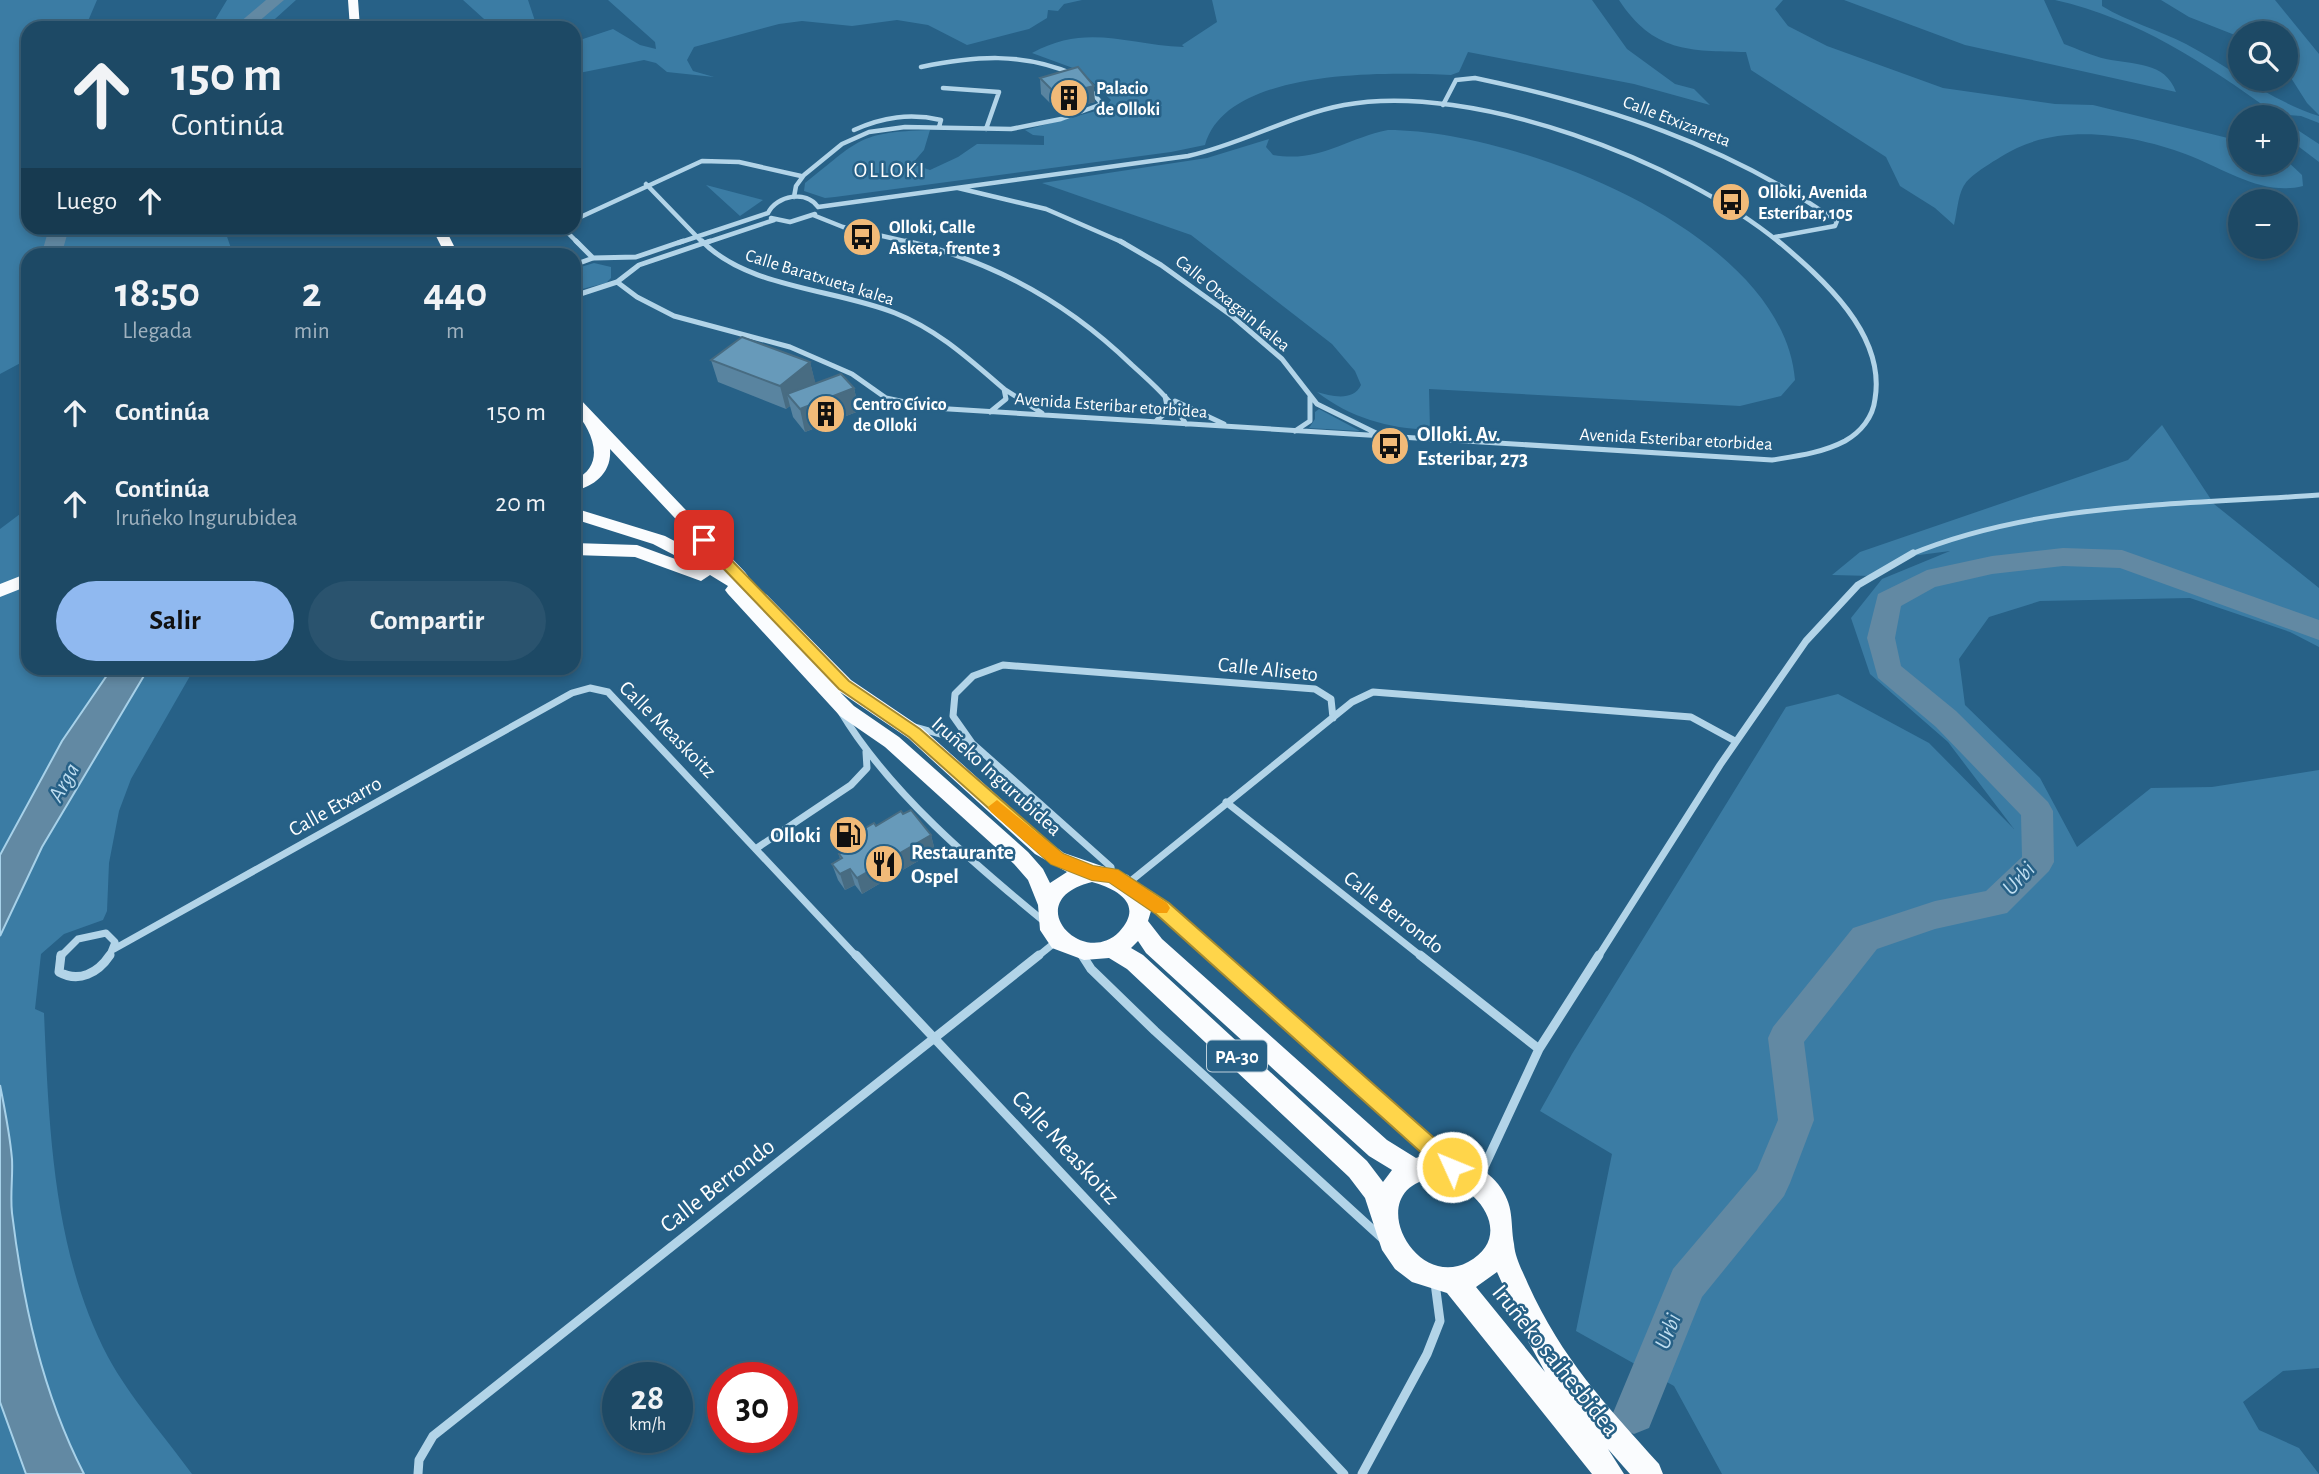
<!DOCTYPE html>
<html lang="es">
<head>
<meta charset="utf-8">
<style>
	body { margin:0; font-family:"Alegreya Sans",sans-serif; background:#2a536e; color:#f1f3f6; height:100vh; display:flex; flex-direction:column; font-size:26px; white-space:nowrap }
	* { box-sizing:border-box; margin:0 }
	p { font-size:23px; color:#a0b2bf }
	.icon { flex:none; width:38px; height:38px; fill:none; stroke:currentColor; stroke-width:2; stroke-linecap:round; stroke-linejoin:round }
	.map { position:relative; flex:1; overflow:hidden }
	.sheet { position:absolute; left:21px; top:248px; width:560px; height:427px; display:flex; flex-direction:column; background:#1d4965; border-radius:21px; box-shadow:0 4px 10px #0003,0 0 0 2px #3b6179 }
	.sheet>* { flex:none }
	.hud { position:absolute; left:21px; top:21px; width:560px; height:214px; border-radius:21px; box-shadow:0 4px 10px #0003,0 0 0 2px #3b6179; background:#1d4965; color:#f1f3f6; overflow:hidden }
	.buttons { position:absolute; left:2228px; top:21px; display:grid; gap:14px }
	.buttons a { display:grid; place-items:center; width:70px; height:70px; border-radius:50%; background:#1d4965; box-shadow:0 4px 10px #0003,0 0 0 2px #3b6179; font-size:35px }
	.speed { position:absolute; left:602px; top:1362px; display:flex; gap:14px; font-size:35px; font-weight:700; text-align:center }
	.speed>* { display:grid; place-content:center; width:91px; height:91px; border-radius:50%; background:#1d4965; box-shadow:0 4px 10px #0003,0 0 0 2px #3b6179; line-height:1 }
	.speed small { font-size:18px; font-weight:400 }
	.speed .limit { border:10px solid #d22; background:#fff; color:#111 }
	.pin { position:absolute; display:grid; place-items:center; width:60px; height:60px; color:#fff; margin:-30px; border-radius:14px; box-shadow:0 4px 10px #0006 }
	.me { position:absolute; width:77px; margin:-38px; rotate:314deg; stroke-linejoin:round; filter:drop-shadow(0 0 5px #0008) }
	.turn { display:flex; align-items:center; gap:24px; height:147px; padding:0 35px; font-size:32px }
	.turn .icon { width:91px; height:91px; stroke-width:2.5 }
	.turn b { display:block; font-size:49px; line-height:60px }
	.then { display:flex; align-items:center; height:66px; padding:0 35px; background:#0003; gap:14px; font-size:26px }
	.eta { display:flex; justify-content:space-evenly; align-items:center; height:119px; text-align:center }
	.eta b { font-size:42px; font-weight:700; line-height:49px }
	.primary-button { display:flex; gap:14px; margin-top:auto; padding:14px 35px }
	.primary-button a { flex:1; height:80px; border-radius:42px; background:#90b9f0; color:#111; font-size:28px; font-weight:700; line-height:80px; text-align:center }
	.primary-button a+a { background:#2a536e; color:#f1f3f6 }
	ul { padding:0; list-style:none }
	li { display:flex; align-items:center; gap:21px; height:91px; padding:0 35px }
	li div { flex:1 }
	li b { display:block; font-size:26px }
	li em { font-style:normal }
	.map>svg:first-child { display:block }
	.green { fill:#3b7ca4 }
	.water { fill:#6289a3; stroke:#a7d1e9; stroke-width:2 }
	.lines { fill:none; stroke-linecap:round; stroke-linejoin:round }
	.river { fill:#6289a3; fill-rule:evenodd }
	.minor-far3 { stroke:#b2d4e8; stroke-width:4.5 }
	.minor-far2 { stroke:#b2d4e8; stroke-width:5 }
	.minor-far1 { stroke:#b2d4e8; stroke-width:7 }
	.minor { stroke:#b2d4e8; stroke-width:9 }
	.trunk { fill:#fafcfe; fill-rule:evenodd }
	.wall { fill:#5984a0 }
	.shaded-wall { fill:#486c82 }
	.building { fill:#679aba; stroke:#486c82; stroke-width:2 }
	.route { fill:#ffd54a; stroke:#a68a30; stroke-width:2 }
	.slow { fill:#f59e0b }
	.labels { text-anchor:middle; stroke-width:5; stroke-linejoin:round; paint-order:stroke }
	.far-poi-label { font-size:18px; font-weight:bold; fill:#fff; stroke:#276187; text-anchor:start }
	.far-street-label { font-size:18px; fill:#fff; stroke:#276187 }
	.shield { fill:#276187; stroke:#bed0db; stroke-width:2 }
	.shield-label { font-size:19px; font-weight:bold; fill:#fff }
	.far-quarter-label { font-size:21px; letter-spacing:2px; fill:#fff; stroke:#276187 }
	.poi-label { font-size:21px; font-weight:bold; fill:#fff; stroke:#276187; text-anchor:start }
	.street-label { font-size:21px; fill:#fff; stroke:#276187 }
	.water-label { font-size:23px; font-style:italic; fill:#beddf0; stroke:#276187 }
	.near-street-label { font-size:24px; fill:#fff; stroke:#276187 }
</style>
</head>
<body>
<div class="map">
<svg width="2319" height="1474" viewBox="0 0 2319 1474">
	<rect width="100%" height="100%" fill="#276187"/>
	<path class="green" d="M 0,0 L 97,0 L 85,28 L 28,28 L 28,228 L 224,228 L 233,254 L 28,256 L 28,359 L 0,374 Z
		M 227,0 L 296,0 L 265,28 L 204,28 L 215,20 Z
		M 463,0 L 528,0 L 535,21 L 542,28 L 494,28 Z
		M 608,0 L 1082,0 L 1064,4 L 1058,11 L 1048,10 L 1047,18 L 1029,29 L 967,45 L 928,25 L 897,20 L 852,26 L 802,21 L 779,24 L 694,47 L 687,60 L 693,71 L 714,77 L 667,72 L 656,63 L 644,60 L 574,74 L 574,42 L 613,29 L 640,45 L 656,49 L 655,42 Z
		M 1212,0 L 1592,0 L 1627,49 L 1675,84 L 1694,89 L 1710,105 L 1634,84 L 1468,52 L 1459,72 L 1451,75 C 1385,72 1226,68 1205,145 L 1171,152 L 835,197 L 825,198 L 804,191 L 805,183 C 859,141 857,132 930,130 L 924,150 L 912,164 L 930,170 L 958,157 L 977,144 L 1044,145 L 1044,136 L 1033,135 L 1025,130 L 1096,111 L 1102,112 L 1111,100 L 1081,71 L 1032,53 C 1088,23 1125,45 1184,47 L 1182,45 L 1217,22 Z
		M 1619,0 L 1783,0 L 1775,9 L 1788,26 L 1827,46 L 1943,88 L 2055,104 L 2093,105 L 2240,141 L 2240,163 L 2286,163 L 2286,160 L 2302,175 L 2303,186 C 2265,196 2227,171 2193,157 C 2140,136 2070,123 2017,148 C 2005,154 1972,173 1965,184 C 1958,193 1957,214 1954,225 L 1935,208 L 1900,186 L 1886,157 L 1751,70 L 1746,52 C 1689,51 1653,52 1619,0 Z
		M 1844,0 L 2044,0 L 2064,44 C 2078,49 2092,56 2106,59 C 2133,65 2165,61 2176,92 L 1965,45 Z
		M 2055,0 L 2102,0 L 2102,6 C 2128,22 2159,30 2186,44 C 2231,68 2269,100 2319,116 L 2319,123 L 2301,116 L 2288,115 L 2293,127 L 2319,144 L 2319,162 L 2286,137 L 2286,117 L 2261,117 L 2273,112 C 2204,63 2139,19 2055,0 Z
		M 2161,0 L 2275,0 L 2319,54 L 2319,115 L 2307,103 L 2286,70 L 2286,33 L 2240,33 L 2240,37 L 2189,17 Z
		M 1388,130 C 1515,130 1783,231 1795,380 L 1781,396 L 1740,406 L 1429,389 L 1430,430 C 1387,428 1351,418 1317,392 C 1331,396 1353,402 1361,385 L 1355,371 L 1332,344 L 1191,235 L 1042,183 L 1207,158 L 1269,139 L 1266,147 L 1273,155 C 1320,163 1344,139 1388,130 Z
		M 706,185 L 763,200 L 740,216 Z
		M 594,263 L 611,267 L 611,278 L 606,283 L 574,291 L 574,269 Z
		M 1319,409 L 1360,431 L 1309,428 L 1315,419 L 1315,412 Z
		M 2162,425 L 2214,504 L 2319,588 L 2319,647 L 2290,632 L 2190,598 L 2040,601 L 1989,617 L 1959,659 L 1965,705 L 2040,778 L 2077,847 L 2151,788 L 2212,787 L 2319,770 L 2319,1368 L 2283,1371 L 2243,1402 L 2259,1430 L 2299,1448 L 2319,1474 L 1722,1474 L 1674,1386 L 1576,1331 L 1612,1154 L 1540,1111 L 1572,1054 L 1786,707 L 1838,694 L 1929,743 L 2014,829 L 1948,742 L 1870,674 L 1851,618 L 1882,579 L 1950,551 L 1904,557 L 1872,576 L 1832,575 L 1860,552 L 2128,460 Z
		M 28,508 L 28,668 L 112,669 L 62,741 L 0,855 L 0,529 Z
		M 148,669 L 194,669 L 131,779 L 119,811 L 109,863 L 107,911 L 103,920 L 64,934 L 41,954 L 35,1009 L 44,1013 C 49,1129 53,1252 108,1357 C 129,1396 165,1437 192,1474 L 84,1474 L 69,1445 L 42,1372 L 24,1291 L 11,1209 L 12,1161 L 0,1085 L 0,936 L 42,847 Z
		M 0,1402 L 26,1474 L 0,1474 Z"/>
	<path class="water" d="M 112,668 L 148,669 L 42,847 L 0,936 L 0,855 L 62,741 Z
		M 0,1085 C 5,1110 10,1135 12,1159 C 13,1177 10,1195 12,1213 C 23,1303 42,1392 84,1474 L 26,1474 L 0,1402 Z"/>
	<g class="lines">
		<path class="river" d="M 266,0 L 284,0 L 251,28 L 233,28 Z
			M 49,228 L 69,228 L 61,256 L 41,256 Z
			M 2063,548 L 2122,550 L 2319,620 L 2319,640 L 2120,568 L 2063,566 L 1992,574 L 1935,587 L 1901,606 L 1895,638 L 1901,666 L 1956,711 L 2048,802 L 2053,811 L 2054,862 L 2049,871 L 2007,913 L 1935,929 L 1877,949 L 1804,1042 L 1814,1120 L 1790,1183 L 1784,1196 L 1702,1297 L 1649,1428 L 1634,1434 L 1619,1428 L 1613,1413 L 1673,1269 L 1757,1170 L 1778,1120 L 1768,1038 L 1773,1027 L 1853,928 L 1935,901 L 1986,891 L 2022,857 L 2021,815 L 1936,727 L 1878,678 L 1867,638 L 1878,594 L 1927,570 L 1992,556 Z"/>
		<path class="minor-far3" d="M 921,67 C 975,56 1022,52 1073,74
			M 943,88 L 999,92 L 986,129
			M 1443,105 L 1456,80 L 1475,78 C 1608,106 1724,144 1837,221 L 1835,226 L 1775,237
			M 854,130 C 883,117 910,113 941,120 L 939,127
			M 646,184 L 703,243
			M 958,188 L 1046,209 L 1124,243
			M 794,197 L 796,186 L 804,175 L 842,144 L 869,132 L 905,127 L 1011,129 L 1061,119 L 1102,104 L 1087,86
			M 818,207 L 1188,156 C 1242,144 1291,115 1344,105 C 1472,81 1682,162 1780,243
			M 768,213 C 777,195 806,190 818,207
			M 813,215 L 843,227 L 913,243
			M 771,218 L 790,222 L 815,214
			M 574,220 L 702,161 L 739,162 L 801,176
			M 563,228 L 578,243
			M 678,243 L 768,213
			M 705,243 L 774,220"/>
		<path class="minor-far2" d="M 576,241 L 593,258
			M 702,241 C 747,288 835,289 895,313 C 938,330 969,359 1004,389 L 1006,399 L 990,412
			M 906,241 C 994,261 1067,302 1132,365 C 1152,383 1172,401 1186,424
			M 1120,241 L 1161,265 L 1232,316 L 1282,359 L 1317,404 L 1376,433
			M 574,265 L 593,258 L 636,257 L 683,241
			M 617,282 L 637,297 L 674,316 L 790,347 L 852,374 L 886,398 L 933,408 L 1772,460 C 1797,456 1822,453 1845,441 C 1861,432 1873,417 1875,399 C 1886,334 1823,279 1778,241
			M 574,296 L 617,282 L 639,265 L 710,241
			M 1004,389 L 1042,413
			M 1175,401 L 1224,424
			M 1157,420 L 1168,411 L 1165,396
			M 1295,431 L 1310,421 L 1310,397
			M 1909,555 C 2036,502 2183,505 2319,495"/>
		<path class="minor-far1" d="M 841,712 C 889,792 974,864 1046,923
			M 915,727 L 972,743 L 1111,867 L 1112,875
			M 972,743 L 953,716 L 955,694 L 973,676 L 1003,665 L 1315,689 L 1331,699 L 1333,718
			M 1226,802 L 1422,957
			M 757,848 L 851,785 L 867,768 L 866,752
			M 1127,884 L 1352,702 L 1373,692 L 1691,717 L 1735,741
			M 1142,897 L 1162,908 L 1217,957
			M 114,949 L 572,693 L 590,688 L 608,692 L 857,957
			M 1081,954 L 1083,957
			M 60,957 L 78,939 L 106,933 L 115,942 L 109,957
			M 1037,957 L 1058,940
			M 1598,957 L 1720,765 L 1806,641 L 1858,585 L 1913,553"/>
		<path class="minor" d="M 61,955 L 59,972 C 79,983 98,973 110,955
			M 856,955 L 1344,1474
			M 1082,955 L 1091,969 L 1155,1031 L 1383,1239
			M 1215,955 L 1444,1160
			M 1420,955 L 1539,1049
			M 1479,1178 L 1539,1049 L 1599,955
			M 418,1474 L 419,1460 L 433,1436 L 1039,955
			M 1362,1474 L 1427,1354 L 1440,1321 L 1435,1283"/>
		<path class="trunk" d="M 348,0 L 358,0 L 360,28 L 350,28 Z
			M 432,228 L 445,228 L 459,256 L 446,256 Z
			M 574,396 L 579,398 L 745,572 L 748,576 L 744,580 L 767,595 L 851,680 L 922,728 L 1049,842 L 1064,853 L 1128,875 L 1146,895 L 1151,911 L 1148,921 L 1162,939 L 1387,1140 L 1416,1158 C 1443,1147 1480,1162 1498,1184 C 1515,1206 1510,1221 1514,1244 C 1515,1258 1523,1272 1528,1284 C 1562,1359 1605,1404 1659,1464 L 1663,1474 L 1630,1474 L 1608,1449 L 1624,1474 L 1592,1474 L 1447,1293 L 1412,1282 L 1395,1269 L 1382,1250 L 1365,1198 L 1349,1177 L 1127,969 L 1109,958 L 1084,960 L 1052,948 L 1040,930 L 1038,905 L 1028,880 L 1014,864 L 885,747 L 840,716 L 728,594 L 725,590 L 728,586 L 710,575 L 701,581 L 635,557 L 574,555 L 574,543 L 637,545 L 697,567 L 653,544 L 574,519 L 574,508 L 665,536 L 718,564 L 610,449 C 612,472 595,486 574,491 L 574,480 C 608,465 592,430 574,410 ZM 840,692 L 908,738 L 1035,854 L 1067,872 L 1050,883 L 1043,869 L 1028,852 L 899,737 L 854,706 ZM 1092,882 C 1117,889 1145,904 1119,932 C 1082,969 1018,900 1092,882 ZM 1138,941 L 1146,953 L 1369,1156 L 1392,1170 L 1383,1182 L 1367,1161 L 1143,955 L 1131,948 ZM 1436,1178 C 1478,1184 1516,1236 1468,1262 C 1413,1292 1360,1186 1436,1178 ZM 1497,1272 L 1528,1341 L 1545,1372 L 1476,1287 Z
			M 28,573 L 28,586 L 0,597 L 0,584 Z"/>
	</g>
	<path class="wall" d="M 1040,78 L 1095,102 L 1058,111 L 1041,94 Z
		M 711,360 L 810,362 L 815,383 L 854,388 L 859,411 L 805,432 L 793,417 L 790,406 L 786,409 L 718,382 Z
		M 903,814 L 931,835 L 935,851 L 862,894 L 855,885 L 845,890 L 838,880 L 832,864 L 840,859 L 839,854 L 858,843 L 855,834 Z"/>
	<path class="shaded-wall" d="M 1094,86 L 1095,102 L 1058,111 L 1057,95 Z
		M 810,362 L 816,385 L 787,394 L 790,406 L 786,409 L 780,386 Z
		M 854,388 L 859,411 L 805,432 L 800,409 Z
		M 931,835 L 935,851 L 862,894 L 857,878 Z
		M 850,869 L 855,885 L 845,890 L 840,874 Z"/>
	<path class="building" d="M 1078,67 L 1094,86 L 1057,95 L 1040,78 Z
		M 742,337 L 810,362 L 780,386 L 711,360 Z
		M 841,374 L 854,388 L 800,409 L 787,394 Z
		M 911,810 L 931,835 L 857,878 L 850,869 L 840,874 L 832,864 L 842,858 L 839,854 L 861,841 L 855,834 L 874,823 L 876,826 L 901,811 L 903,814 Z"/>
	<path class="route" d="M 704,535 L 709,537 L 849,681 L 920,729 L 1063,854 L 1093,866 L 1118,870 L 1169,903 L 1459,1160 L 1462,1167 L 1459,1174 L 1452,1177 L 1445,1174 L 1156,914 L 1109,882 L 1092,880 L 1051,864 L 909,737 L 839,689 L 699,543 L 697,540 Z"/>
	<path class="slow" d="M 997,800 L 1063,854 L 1093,866 L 1118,870 L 1167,903 L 1170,908 L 1167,913 L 1155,913 L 1109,882 L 1092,880 L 1051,864 L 991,812 L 988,807 Z"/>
	<defs>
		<symbol id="building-disc" viewBox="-11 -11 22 22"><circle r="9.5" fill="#f1ba78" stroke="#276187"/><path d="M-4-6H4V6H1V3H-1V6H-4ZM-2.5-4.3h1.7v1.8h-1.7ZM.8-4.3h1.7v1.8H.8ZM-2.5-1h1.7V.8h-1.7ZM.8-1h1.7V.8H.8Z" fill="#111"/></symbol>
		<symbol id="bus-disc" viewBox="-11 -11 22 22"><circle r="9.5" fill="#f1ba78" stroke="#276187"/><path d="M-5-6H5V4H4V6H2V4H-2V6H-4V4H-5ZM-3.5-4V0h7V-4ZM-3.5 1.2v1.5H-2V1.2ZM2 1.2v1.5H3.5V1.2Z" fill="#111"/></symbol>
		<symbol id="fuel-disc" viewBox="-11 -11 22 22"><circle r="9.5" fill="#f1ba78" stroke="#276187"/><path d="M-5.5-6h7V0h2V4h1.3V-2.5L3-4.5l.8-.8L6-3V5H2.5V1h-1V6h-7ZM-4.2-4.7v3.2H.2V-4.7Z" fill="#111"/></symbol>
		<symbol id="restaurant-disc" viewBox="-11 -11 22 22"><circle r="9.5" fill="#f1ba78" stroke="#276187"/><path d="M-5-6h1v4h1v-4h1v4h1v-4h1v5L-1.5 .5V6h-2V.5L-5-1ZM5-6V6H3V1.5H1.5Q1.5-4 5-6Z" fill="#111"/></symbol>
	</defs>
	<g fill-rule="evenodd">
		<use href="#building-disc" x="1047" y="76" width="44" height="44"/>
		<use href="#bus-disc" x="1709" y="180" width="44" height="44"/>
		<use href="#bus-disc" x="840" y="215" width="44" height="44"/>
		<use href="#building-disc" x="804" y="392" width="44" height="44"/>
		<use href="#bus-disc" x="1368" y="424" width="44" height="44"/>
		<use href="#fuel-disc" x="826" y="813" width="44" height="44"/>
		<use href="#restaurant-disc" x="862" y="842" width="44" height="44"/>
	</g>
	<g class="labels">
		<g class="far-poi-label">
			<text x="1096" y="94">Palacio<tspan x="1096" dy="21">de Olloki</tspan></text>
			<text x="1758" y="198">Olloki, Avenida<tspan x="1758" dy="21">Esteríbar, 105</tspan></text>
			<text x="889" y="233">Olloki, Calle<tspan x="889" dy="21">Asketa, frente 3</tspan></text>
			<text x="853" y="410">Centro Cívico<tspan x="853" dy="21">de Olloki</tspan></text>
		</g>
		<g class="far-street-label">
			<text transform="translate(1677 121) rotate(21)" y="6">Calle Etxizarreta</text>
			<text transform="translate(820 277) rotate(17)" y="6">Calle Baratxueta kalea</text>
			<text transform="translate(1233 303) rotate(39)" y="6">Calle Otxagain kalea</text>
			<text transform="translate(1111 405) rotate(4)" y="6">Avenida Esteribar etorbidea</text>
			<text transform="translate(1676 439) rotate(3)" y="6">Avenida Esteribar etorbidea</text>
		</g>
		<rect class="shield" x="1207" y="1040.5" width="60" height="31" rx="5"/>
		<g class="shield-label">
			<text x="1237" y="1063">PA-30</text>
		</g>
		<g class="far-quarter-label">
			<text x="890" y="177">OLLOKI</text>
		</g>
		<g class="poi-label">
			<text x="1417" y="441">Olloki. Av.<tspan x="1417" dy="24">Esteribar, 273</tspan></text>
			<text x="821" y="842" text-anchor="end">Olloki</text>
			<text x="911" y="859">Restaurante<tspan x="911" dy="24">Ospel</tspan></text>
		</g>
		<g class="street-label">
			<text transform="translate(1268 669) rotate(6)" y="7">Calle Aliseto</text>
			<text transform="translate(668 729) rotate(45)" y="7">Calle Measkoitz</text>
			<text transform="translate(997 776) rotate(42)" y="7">Iruñeko Ingurubidea</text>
			<text transform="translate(335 806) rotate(-29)" y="7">Calle Etxarro</text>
			<text transform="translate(1394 912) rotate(38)" y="7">Calle Berrondo</text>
		</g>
		<g class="water-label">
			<text transform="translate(63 782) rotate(-61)" y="8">Arga</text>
			<text transform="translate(2018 878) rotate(-47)" y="8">Urbi</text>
			<text transform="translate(1667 1331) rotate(-68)" y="8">Urbi</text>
		</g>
		<g class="near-street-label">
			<text transform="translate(1066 1147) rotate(47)" y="8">Calle Measkoitz</text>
			<text transform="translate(717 1185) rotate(-38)" y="8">Calle Berrondo</text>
			<text transform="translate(1556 1360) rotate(51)" y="8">Iruñeko saihesbidea</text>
		</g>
	</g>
</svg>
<div class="buttons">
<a><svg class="icon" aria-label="search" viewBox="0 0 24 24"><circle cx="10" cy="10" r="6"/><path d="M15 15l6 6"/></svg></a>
<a>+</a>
<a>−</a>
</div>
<div class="speed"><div>28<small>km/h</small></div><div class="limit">30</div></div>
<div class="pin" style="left:704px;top:540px;background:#d93025"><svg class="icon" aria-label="arrive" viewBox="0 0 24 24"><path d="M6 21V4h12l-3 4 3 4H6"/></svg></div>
<svg class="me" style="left:1452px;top:1167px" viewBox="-20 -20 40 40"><circle r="17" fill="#ffd54a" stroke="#fff" stroke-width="3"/><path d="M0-11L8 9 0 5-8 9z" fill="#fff"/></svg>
<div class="hud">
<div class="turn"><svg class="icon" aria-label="ahead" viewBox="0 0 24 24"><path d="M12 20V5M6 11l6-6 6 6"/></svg><div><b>150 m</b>Continúa</div></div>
<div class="then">Luego<svg class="icon" aria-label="ahead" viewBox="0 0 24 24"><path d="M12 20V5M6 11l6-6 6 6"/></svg></div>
</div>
<section class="sheet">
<div class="eta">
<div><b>18:50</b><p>Llegada</p></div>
<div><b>2</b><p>min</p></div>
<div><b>440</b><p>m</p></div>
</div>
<ul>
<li><svg class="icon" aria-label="ahead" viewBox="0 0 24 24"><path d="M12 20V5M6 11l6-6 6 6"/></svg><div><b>Continúa</b></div><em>150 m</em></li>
<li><svg class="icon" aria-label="ahead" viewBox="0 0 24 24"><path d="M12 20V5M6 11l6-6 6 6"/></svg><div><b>Continúa</b><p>Iruñeko Ingurubidea</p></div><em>20 m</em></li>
</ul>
<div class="primary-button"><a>Salir</a><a>Compartir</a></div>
</section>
</div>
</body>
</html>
